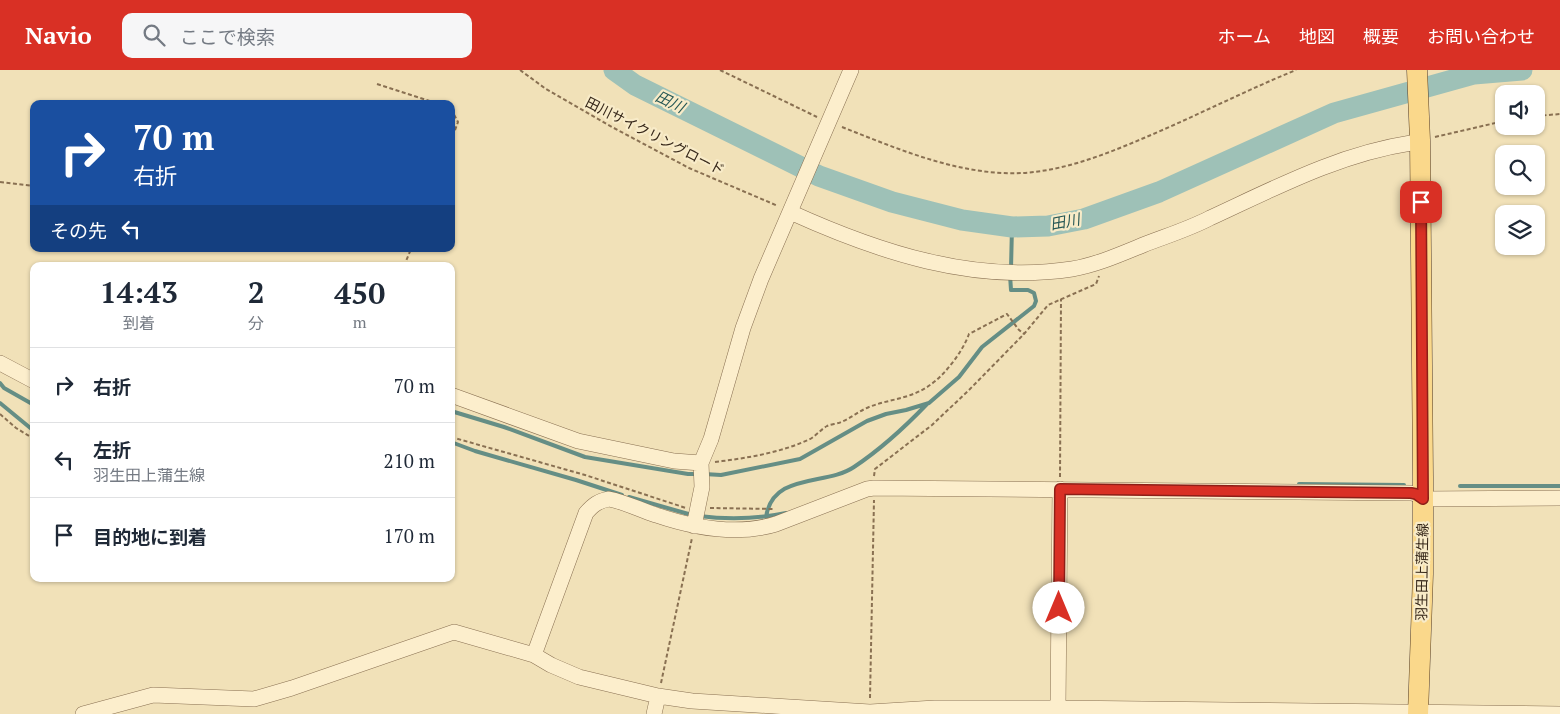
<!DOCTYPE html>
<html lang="ja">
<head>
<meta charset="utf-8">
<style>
	body { margin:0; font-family:"PT Serif","Noto Sans JP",serif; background:#f6f6f7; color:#1f2937; height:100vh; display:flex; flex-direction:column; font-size:19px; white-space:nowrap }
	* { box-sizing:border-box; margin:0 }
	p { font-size:16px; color:#747a83 }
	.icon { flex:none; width:28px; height:28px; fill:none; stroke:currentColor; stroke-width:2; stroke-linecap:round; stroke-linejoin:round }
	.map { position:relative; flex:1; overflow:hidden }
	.drawer { position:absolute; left:30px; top:192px; width:425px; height:320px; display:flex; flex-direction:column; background:#fff; border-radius:10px; box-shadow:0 1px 4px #0004 }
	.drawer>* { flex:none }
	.hud { position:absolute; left:30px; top:30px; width:425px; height:152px; border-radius:10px; box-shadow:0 1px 4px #0004; background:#1a4fa0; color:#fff; overflow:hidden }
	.buttons { position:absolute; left:1495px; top:15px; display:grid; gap:10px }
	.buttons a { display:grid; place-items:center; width:50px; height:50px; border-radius:10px; background:#fff; box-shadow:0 1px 4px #0004; font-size:25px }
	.pin { position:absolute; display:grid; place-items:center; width:42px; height:42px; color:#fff; margin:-21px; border-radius:10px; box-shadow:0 2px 8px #0006 }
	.me { position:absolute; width:55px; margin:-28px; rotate:0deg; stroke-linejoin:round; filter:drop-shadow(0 0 4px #0008) }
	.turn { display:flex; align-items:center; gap:18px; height:105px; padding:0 20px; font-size:22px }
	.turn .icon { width:65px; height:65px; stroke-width:2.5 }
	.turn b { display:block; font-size:35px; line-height:42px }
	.then { display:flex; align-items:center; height:48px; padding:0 20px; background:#0003; gap:10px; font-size:19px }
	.eta { display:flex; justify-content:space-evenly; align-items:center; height:85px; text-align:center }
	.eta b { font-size:30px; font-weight:700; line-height:35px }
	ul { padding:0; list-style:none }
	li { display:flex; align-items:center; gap:15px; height:75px; padding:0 20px; border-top:1px solid #e0e1e3 }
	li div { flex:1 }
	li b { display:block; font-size:19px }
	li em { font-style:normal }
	header { display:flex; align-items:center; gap:30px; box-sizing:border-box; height:70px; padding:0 25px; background:#d93025; color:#fff }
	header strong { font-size:24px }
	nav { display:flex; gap:28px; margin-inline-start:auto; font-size:18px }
	.search { width:350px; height:45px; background:#f6f6f7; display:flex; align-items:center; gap:12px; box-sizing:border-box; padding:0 18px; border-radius:10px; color:#747a83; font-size:19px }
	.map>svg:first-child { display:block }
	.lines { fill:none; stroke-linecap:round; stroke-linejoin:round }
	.stream { stroke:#658e85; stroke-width:4 }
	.river { stroke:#9ec1b7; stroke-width:21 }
	.minor-casing { stroke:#897052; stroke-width:16 }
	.major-casing { stroke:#553d27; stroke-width:21 }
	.path { stroke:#897052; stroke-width:2; stroke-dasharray:4 2.5; stroke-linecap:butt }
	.minor { stroke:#fceecc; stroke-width:15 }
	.major { stroke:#fad88b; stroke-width:20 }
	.route-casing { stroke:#8d1f18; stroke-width:12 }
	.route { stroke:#d93025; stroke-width:9 }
	.labels { text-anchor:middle; stroke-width:4.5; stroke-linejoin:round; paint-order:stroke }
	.street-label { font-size:14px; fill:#362719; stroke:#f8ebc8 }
	.water-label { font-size:15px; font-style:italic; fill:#265755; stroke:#f8ebc8 }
</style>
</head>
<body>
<header>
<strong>Navio</strong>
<div class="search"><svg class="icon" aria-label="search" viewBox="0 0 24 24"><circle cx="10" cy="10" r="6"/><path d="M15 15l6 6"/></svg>ここで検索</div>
<nav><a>ホーム</a><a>地図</a><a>概要</a><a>お問い合わせ</a></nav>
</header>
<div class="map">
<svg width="1560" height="644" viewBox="0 0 1560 644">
	<rect width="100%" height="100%" fill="#f1e1b8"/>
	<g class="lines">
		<path class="stream" d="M 1011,198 L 1012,157
			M 0,313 L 4,318 L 34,335
			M 0,333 L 34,361
			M 451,341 L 504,357 L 585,387 L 688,404 L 697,404
			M 451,372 L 475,381 L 576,410 L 622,425
			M 704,404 L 721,405 L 800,389 L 867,351 L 886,344 L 906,340 L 929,333 L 959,307 L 982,277 L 1034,236 L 1036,231 L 1034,223 L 1028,220 L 1011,220 L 1010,205
			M 1299,414 L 1404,415
			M 1460,416 L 1560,416
			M 629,427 L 692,445
			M 699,446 C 729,450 757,449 786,443
			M 766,447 C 773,402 826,416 854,397 C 881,379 905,357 927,334"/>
		<path class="river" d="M 614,0 L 635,15 L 819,106 L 892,132 L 962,150 L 1012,157 L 1048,156 L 1084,149 L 1159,122 L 1334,43 L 1474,4 L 1522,0"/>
		<defs>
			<path id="minor" d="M 790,142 C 878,182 974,214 1072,199 C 1096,195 1121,184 1143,175 C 1166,166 1189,159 1210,148 C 1275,118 1339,84 1411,73
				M 0,293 L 34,311
				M 451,325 L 578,371 L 674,391 L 701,393
				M 694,456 L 702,417 L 701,393 L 711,369 L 743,258 L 761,209 L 851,0
				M 534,585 L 586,443 C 593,435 598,431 609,429 C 625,432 640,440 656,445 C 694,458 737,466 776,454 L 867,419 L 874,418 L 1411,423 L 1416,424 L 1423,429 L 1560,428
				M 1058,638 L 1060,419
				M 83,644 L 153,625 L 254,629 L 292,618 L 454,562 L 534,585 L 551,595 L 579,607 L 658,626 L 692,631 L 870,642 L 935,638 L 1058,638 L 1560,644
				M 654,644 L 658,626"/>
			<path id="major" d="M 1417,0 L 1420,70 L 1423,406 L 1423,504 L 1418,644"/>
		</defs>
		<use href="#minor" class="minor-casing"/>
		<use href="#major" class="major-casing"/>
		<path class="path" d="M 520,0 L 546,19 L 612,57 L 689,98 L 778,136
			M 720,0 L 817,47
			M 377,14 L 439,34
			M 451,39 L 458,52 L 451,71
			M 1536,46 L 1560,44
			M 842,57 C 893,77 946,100 1002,103 C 1054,106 1104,85 1151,65 C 1200,44 1247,20 1296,0
			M 1435,67 L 1504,51
			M 0,112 L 34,116
			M 404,196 L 411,179
			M 0,344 L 16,358 L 34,369
			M 451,367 L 585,405 L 686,438
			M 715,392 C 747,388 779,383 808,370 C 815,367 820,360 827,356 C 831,354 837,354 841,352 C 851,348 859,341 869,337 C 889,329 911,329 930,315 C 945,305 963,281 969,264 L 1007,244 L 1019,260 L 1024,264
			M 874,406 L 875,399 L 932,355 L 969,320 L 1024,264 L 1048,235 L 1096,214 L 1099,206
			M 1060,407 L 1061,229
			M 710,438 L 775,439
			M 661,613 L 692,468
			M 870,628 L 874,430"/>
		<use href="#minor" class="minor"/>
		<use href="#major" class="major"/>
	</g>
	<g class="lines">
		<defs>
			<path id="route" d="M 1059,538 L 1060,419 L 1411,423 L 1416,424 L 1423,429 L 1421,132"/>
		</defs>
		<use href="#route" class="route-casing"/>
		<use href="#route" class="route"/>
	</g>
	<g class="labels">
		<g class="street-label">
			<text transform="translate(655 66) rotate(27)" y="5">田川サイクリングロード</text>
			<text transform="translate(1422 502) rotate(-89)" y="5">羽生田上蒲生線</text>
		</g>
		<g class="water-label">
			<text transform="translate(670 32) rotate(26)" y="5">田川</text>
			<text transform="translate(1065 152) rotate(-11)" y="5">田川</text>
		</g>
	</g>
</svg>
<div class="buttons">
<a><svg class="icon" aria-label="sound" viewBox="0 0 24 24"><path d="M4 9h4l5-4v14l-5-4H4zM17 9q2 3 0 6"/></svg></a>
<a><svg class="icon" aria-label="search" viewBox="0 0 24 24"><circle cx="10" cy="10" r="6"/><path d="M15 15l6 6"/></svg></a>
<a><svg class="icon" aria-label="layers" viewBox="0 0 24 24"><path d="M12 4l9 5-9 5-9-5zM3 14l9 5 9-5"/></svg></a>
</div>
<div class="pin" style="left:1421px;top:132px;background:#d93025"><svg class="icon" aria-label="arrive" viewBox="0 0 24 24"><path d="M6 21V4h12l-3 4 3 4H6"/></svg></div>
<svg class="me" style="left:1059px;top:538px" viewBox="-20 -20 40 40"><circle r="19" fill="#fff"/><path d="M0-13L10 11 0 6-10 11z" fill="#d93025"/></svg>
<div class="hud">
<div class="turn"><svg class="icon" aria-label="right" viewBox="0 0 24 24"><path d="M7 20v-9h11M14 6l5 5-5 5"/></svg><div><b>70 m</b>右折</div></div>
<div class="then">その先<svg class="icon" aria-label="left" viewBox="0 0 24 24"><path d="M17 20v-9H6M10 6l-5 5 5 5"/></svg></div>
</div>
<section class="drawer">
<div class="eta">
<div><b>14:43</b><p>到着</p></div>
<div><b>2</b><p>分</p></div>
<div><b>450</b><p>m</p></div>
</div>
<ul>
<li><svg class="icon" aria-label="right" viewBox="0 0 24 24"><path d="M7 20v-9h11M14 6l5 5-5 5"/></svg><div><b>右折</b></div><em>70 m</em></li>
<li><svg class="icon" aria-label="left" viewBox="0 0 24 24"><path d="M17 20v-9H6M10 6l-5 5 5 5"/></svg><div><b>左折</b><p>羽生田上蒲生線</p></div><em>210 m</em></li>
<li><svg class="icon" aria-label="arrive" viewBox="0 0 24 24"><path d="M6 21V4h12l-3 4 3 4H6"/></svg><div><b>目的地に到着</b></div><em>170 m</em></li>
</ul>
</section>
</div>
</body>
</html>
